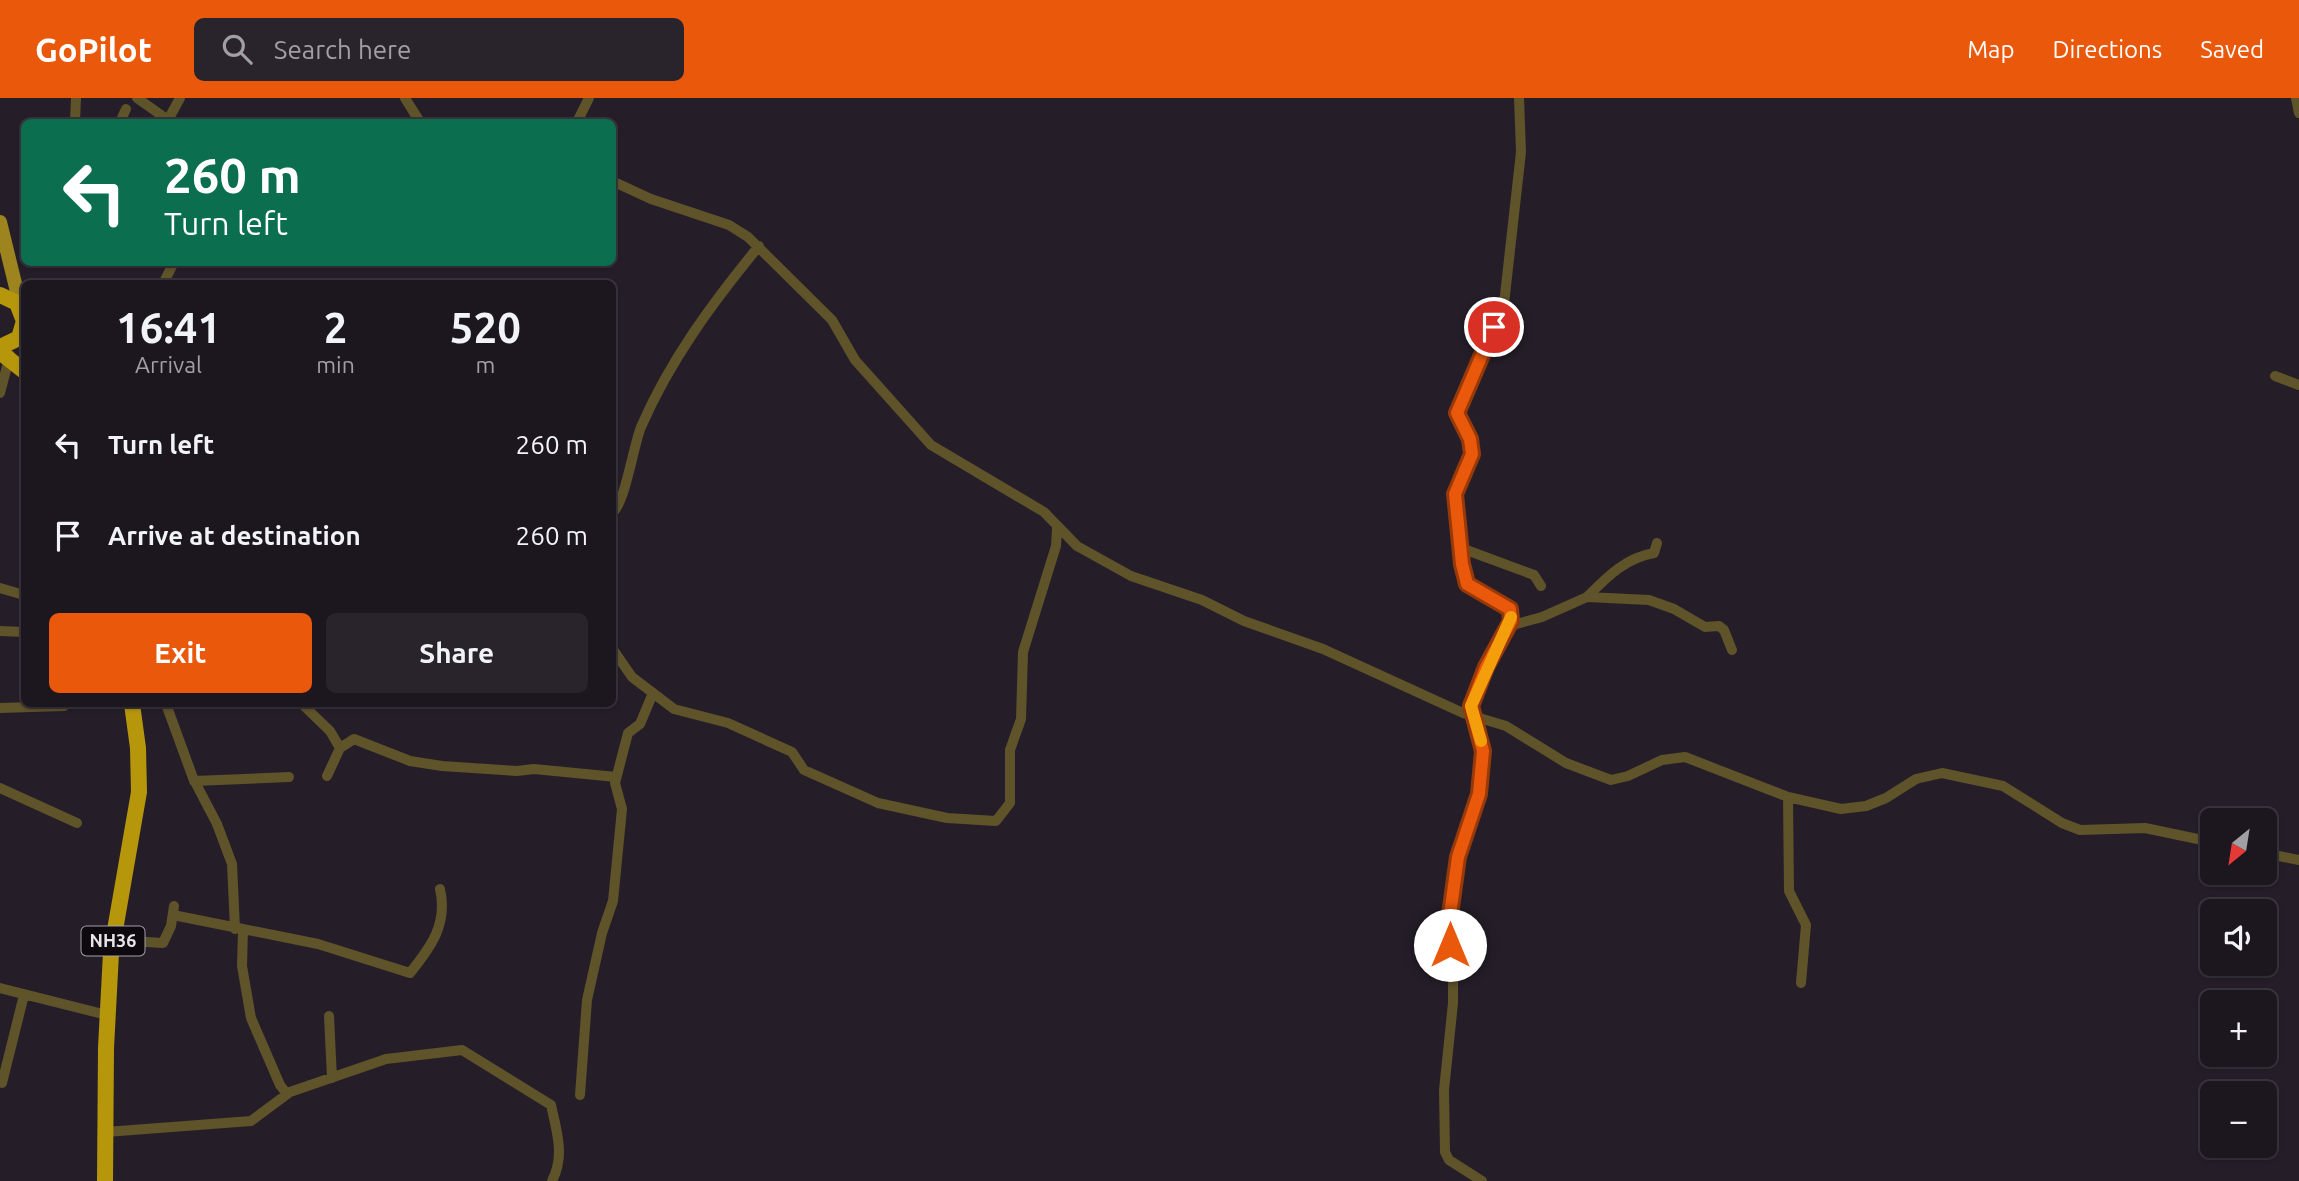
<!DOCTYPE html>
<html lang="en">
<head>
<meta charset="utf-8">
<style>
	body { margin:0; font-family:Ubuntu,sans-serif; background:#29232c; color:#f1f3f6; height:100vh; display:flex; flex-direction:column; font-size:26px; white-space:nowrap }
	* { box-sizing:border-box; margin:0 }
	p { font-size:23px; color:#a09fa4 }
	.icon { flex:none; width:38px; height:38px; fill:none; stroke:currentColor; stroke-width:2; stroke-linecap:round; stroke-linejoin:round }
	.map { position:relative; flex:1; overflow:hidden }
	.details { position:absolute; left:21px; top:182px; width:595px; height:427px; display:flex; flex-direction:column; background:#1c161f; border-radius:10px; box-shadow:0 2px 5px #0004,0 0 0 2px #3a353d }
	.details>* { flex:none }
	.top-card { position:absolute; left:21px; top:21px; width:595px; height:147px; border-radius:10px; box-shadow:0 2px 5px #0004,0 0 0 2px #3a353d; background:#0b6e4f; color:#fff; overflow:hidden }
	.needle { width:46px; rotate:210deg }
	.tools { position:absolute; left:2200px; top:710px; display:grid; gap:14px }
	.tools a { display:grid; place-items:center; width:77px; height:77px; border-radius:10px; background:#1c161f; box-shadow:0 2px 5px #0004,0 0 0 2px #3a353d; font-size:35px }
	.pin { position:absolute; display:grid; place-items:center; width:60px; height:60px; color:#fff; margin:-30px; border:4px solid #fff; border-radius:50%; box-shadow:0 2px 7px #0007 }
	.me { position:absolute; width:77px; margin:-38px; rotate:0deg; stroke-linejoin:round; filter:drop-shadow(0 0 5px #0008) }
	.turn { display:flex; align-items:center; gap:24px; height:147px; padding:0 28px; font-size:32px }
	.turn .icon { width:91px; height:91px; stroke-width:2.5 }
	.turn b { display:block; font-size:49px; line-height:60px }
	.eta { display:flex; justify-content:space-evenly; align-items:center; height:119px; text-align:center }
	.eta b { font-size:42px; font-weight:700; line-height:49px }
	.primary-button { display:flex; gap:14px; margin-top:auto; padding:14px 28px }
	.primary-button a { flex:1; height:80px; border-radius:10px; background:#ea580c; color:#fff; font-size:28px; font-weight:700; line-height:80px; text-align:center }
	.primary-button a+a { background:#29232c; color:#f1f3f6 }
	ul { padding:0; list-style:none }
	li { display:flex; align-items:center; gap:21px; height:91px; padding:0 28px }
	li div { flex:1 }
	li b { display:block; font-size:26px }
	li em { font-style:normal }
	header { display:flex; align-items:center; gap:42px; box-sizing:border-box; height:98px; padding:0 35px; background:#ea580c; color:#fff }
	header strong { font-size:33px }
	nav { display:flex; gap:38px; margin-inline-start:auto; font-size:24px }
	.search { width:490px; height:63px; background:#29232c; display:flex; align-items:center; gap:18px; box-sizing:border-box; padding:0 24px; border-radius:10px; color:#a09fa4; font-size:26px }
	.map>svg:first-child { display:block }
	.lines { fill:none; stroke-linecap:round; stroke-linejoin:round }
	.minor { stroke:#5f5329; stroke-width:10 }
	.major { stroke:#9d841e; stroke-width:14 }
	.highway { stroke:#b6970c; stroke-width:16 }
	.route-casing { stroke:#983908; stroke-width:18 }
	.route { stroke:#ea580c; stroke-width:12 }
	.slow { stroke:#f59e0b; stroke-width:12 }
	.labels { text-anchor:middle; stroke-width:5; stroke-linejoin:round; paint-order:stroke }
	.shield { fill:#0d090e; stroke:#a6a1a8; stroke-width:2 }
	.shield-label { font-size:18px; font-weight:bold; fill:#e8e2ea }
</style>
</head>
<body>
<header>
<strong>GoPilot</strong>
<div class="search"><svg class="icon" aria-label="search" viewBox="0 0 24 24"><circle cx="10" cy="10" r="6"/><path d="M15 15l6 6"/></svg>Search here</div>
<nav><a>Map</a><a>Directions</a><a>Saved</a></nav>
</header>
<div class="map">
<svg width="2299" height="1083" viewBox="0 0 2299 1083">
	<rect width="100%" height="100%" fill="#251e29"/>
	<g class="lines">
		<path class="minor" d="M 137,0 L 168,22
			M 405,0 L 420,24
			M 2296,0 L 2299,15
			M 75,24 L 76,0
			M 120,24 L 126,11
			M 170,24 L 168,22 L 180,0
			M 577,24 L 589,0
			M 612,83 L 651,101 L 729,127 L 748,139 L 832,222 L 855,262 L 931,347 L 1044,414 L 1077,448 L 1131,478 L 1202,502 L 1244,523 L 1323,551 L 1463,615 L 1506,628 L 1566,665 L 1611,682 L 1628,678 L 1662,662 L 1685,659 L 1788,699 L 1841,711 L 1866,708 L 1886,700 L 1916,681 L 1942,675 L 2003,688 L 2062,725 L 2080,732 L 2145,730 L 2212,744
			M 163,186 L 174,164
			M 2275,278 L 2299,287
			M 0,295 L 10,257
			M 612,415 C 625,406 633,349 641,329 C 670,262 713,204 759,148
			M 1461,450 L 1534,477 L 1541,488
			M 0,490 L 24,497
			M 1587,499 C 1607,479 1625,460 1654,455 L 1657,445
			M 1509,528 L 1542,519 L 1587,499 L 1649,502 L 1674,511 L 1705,529 L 1719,528 L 1724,532 L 1732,552
			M 0,533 L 24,534
			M 612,550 L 632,579 L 674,611 L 728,625 L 792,654 L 804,672 L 878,705 L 947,720 L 996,723 L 1010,705 L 1010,652 L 1021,621 L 1023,554 L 1056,448 L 1057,430
			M 166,606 L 193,680 L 217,726 L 232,766 L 235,831
			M 302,606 L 330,633 L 340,650 L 327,678
			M 0,610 L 64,608
			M 340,650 L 354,641 L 410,663 L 442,668 L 517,673 L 534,671 L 616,679
			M 194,683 L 289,679
			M 0,690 L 77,725
			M 1788,699 L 1789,793 L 1806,827 L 1801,885
			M 2264,755 L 2299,762
			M 173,817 L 318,846 L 410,875 C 431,849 448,826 440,791
			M 243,832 L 242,868 L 251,920 L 280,987 L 287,996
			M 113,842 L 163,845 L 171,828 L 174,808
			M 0,890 L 107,917
			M 329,918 L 332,980
			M 2,985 L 24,897
			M 580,997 L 587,902 L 602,835 L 613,803 L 622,711 L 615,685 L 628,635 L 640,626 L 653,595
			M 106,1034 L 251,1023 L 290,994 L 386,961 L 462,952 L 551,1007 C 557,1034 565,1058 552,1083
			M 1482,1083 L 1449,1062 L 1445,1054 L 1444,992 L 1453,905 L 1453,864 L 1448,831 L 1458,759 L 1479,696 L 1483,653 L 1471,608 L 1486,569 L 1511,523 L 1510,511 L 1501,503 L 1467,486 L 1462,466 L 1455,396 L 1472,356 L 1470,341 L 1457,315 L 1504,206 L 1521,54 L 1519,0"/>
		<path class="major" d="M 0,124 L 21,210"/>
		<path class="highway" d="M 0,197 L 17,205 L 24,223
			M 0,249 L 19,240 L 24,223
			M 0,254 L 24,273
			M 105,1083 L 106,950 L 111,855 L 139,694 L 138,650 L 132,606"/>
	</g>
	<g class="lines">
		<defs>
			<path id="route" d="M 1450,847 L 1448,831 L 1458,759 L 1479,696 L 1483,653 L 1471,608 L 1486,569 L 1511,523 L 1510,511 L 1467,486 L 1462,466 L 1455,396 L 1472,356 L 1470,341 L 1457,315 L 1494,229"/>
		</defs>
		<use href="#route" class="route-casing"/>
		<use href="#route" class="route"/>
		<path class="slow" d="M 1481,643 L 1471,608 L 1511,519"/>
	</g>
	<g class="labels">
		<rect class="shield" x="81.5" y="828.5" width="63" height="29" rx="5"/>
		<g class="shield-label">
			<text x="113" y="849">NH36</text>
		</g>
	</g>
</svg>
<div class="tools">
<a><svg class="needle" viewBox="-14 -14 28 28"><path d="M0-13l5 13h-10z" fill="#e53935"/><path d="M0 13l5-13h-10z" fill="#a09fa4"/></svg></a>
<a><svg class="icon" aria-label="sound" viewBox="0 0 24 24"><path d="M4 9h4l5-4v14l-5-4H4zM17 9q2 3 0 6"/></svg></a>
<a>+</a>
<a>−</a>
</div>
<div class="pin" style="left:1494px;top:229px;background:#d93025"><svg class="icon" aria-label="arrive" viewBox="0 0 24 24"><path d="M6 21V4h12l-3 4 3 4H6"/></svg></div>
<svg class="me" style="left:1450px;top:847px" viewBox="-20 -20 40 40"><circle r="19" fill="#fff"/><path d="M0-13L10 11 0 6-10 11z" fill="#ea580c"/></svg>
<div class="top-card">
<div class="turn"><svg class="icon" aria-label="left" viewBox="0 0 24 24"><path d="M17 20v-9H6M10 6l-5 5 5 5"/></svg><div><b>260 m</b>Turn left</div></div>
</div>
<section class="details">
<div class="eta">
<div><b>16:41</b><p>Arrival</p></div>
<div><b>2</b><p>min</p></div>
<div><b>520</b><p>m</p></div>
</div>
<ul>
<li><svg class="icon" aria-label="left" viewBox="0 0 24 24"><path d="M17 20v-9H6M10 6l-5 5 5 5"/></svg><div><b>Turn left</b></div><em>260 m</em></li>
<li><svg class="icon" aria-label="arrive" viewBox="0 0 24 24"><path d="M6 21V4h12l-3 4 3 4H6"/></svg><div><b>Arrive at destination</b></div><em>260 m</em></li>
</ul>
<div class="primary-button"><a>Exit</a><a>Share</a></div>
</section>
</div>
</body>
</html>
